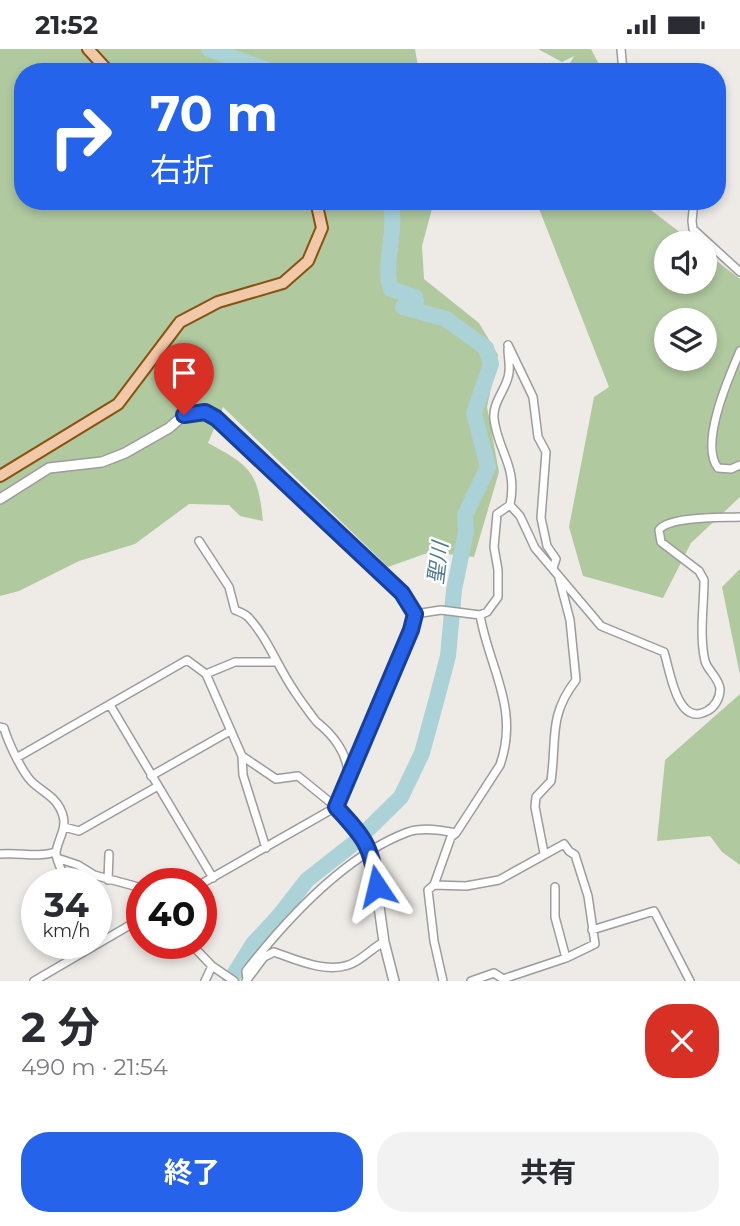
<!DOCTYPE html>
<html lang="ja">
<head>
<meta charset="utf-8">
<style>
	body { margin:0; font-family:Montserrat,"Noto Sans JP",sans-serif; background:#f2f2f3; color:#2b2b33; height:100vh; display:flex; flex-direction:column; font-size:26px; white-space:nowrap }
	* { box-sizing:border-box; margin:0 }
	p { font-size:23px; color:#7c7c81 }
	.icon { flex:none; width:38px; height:38px; fill:none; stroke:currentColor; stroke-width:2; stroke-linecap:round; stroke-linejoin:round }
	.map { position:relative; height:932px; overflow:hidden }
	.sheet { display:flex; flex-direction:column; background:#fff; flex:1 }
	.sheet>* { flex:none }
	.guide { position:absolute; left:14px; top:14px; width:712px; height:147px; border-radius:28px; box-shadow:0 4px 10px #0003; background:#2563eb; color:#fff; overflow:hidden }
	.controls { position:absolute; left:654px; top:182px; display:grid; gap:14px }
	.controls a { display:grid; place-items:center; width:63px; height:63px; border-radius:50%; background:#fff; box-shadow:0 4px 10px #0003; font-size:35px }
	.speed { position:absolute; left:21px; top:819px; display:flex; gap:14px; font-size:35px; font-weight:700; text-align:center }
	.speed>* { display:grid; place-content:center; width:91px; height:91px; border-radius:50%; background:#fff; box-shadow:0 4px 10px #0003; line-height:1 }
	.speed small { font-size:18px; font-weight:400 }
	.speed .limit { border:10px solid #d22; background:#fff; color:#111 }
	.pin { position:absolute; display:grid; place-items:center; width:60px; height:60px; color:#fff; margin:-72px -30px; border-radius:50% 50% 50% 0; rotate:-45deg; box-shadow:0 0 7px #0007 }
	.pin .icon { rotate:45deg }
	.me { position:absolute; width:77px; margin:-38px; rotate:350deg; stroke-linejoin:round; filter:drop-shadow(0 0 5px #0008) }
	.turn { display:flex; align-items:center; gap:24px; height:147px; padding:0 21px; font-size:32px }
	.turn .icon { width:91px; height:91px; stroke-width:2.5 }
	.turn b { display:block; font-size:49px; line-height:60px }
	.round { display:grid; place-items:center; flex:none; width:74px; height:74px; border-radius:28px; background:#f2f2f3 }
	.head { display:flex; align-items:center; justify-content:space-between; height:119px; padding:0 21px }
	h1 { font-size:42px; font-weight:700; line-height:52px }
	.action { display:flex; gap:14px; margin-top:auto; padding:14px 21px }
	.action a { flex:1; height:80px; border-radius:28px; background:#2563eb; color:#fff; font-size:28px; font-weight:700; line-height:80px; text-align:center }
	.action a+a { background:#f2f2f3; color:#2b2b33 }
	.status { display:flex; justify-content:space-between; align-items:center; height:49px; padding:0 35px; background:#fff; direction:ltr }
	.status svg { height:19px; fill:currentColor }
	.map>svg:first-child { display:block }
	.forest { fill:#b0c99f; fill-rule:evenodd }
	.lines { fill:none; stroke-linecap:round; stroke-linejoin:round }
	.river { stroke:#abd2d7; stroke-width:16 }
	.minor-casing { stroke:#9c9c9c; stroke-width:10 }
	.tertiary-casing { stroke:#9c9c9c; stroke-width:12 }
	.primary-casing { stroke:#885311; stroke-width:14 }
	.minor { stroke:#fff; stroke-width:7 }
	.tertiary { stroke:#fff; stroke-width:9 }
	.primary { stroke:#f1c9a8; stroke-width:10 }
	.route-casing { stroke:#184099; stroke-width:18 }
	.route { stroke:#2563eb; stroke-width:12 }
	.labels { text-anchor:middle; stroke-width:5; stroke-linejoin:round; paint-order:stroke }
	.water-label { font-size:21px; font-style:italic; fill:#4f7a94; stroke:#fff }
</style>
</head>
<body>
<div class="status"><b>21:52</b><svg viewBox="0 0 49 12"><path d="M0 12V9h3v3zM5 12V6h3v6zM10 12V3h3v9zM15 12V0h3v12zM26 1h20v11H26zM47 4h2v5h-2z"/></svg></div>
<div class="map">
<svg width="740" height="932" viewBox="0 0 740 932">
	<rect width="100%" height="100%" fill="#eeeae6"/>
	<path class="forest" d="M 0,0 L 415,0 L 419,23 L 23,23 L 23,152 L 434,152 L 422,197 L 424,230 L 479,274 L 498,306 L 487,358 L 499,423 L 474,508 L 430,503 L 388,518 L 223,358 L 208,394 C 251,417 258,423 263,472 L 240,467 L 229,456 L 189,455 L 135,495 L 79,512 L 19,542 L 0,547 Z
		M 538,0 L 591,0 L 603,23 L 565,23 L 574,7 L 562,13 Z
		M 536,152 L 639,152 L 694,194 L 667,194 L 667,233 L 705,233 L 705,203 L 740,230 L 740,448 L 691,494 L 663,549 L 583,527 L 569,478 L 594,348 L 609,338 ZM 667,271 L 705,271 L 705,310 L 667,310 Z
		M 740,520 L 740,626 L 722,538 Z
		M 740,645 L 740,816 L 722,803 L 710,787 L 657,792 L 665,711 Z"/>
	<g class="lines">
		<path class="river" d="M 209,0 L 273,23
			M 230,932 L 253,895 L 279,867 L 307,831 L 354,794 L 401,748 L 422,704 L 437,649 L 448,607 L 454,541 L 466,483 L 465,466 L 488,418 L 474,364 L 491,315 L 486,299 L 446,270 L 403,258 L 416,252 L 415,248 L 391,240 C 382,217 398,182 390,152"/>
		<defs>
			<path id="minor" d="M 621,0 L 623,23
				M 694,152 L 692,172 L 693,180 L 740,223
				M 508,296 L 533,348 L 538,388 L 546,403 L 541,469 L 547,497 L 556,510 L 553,519
				M 508,300 C 508,307 510,315 509,323 C 508,339 492,352 494,370 C 498,403 518,417 510,456
				M 740,302 C 729,328 699,395 718,419 L 731,420 L 740,416
				M 199,492 L 229,538 L 235,561 C 240,563 246,565 249,569 C 269,591 278,619 295,643 C 298,648 316,673 318,674 C 333,686 347,704 348,724
				M 415,565 L 441,561 L 480,566 L 487,563 L 498,548 L 498,521 L 494,498 L 497,465 L 510,456 L 520,467 L 535,499 L 601,577 L 664,603 C 670,621 677,679 707,662 C 715,658 720,649 720,640 C 719,629 708,622 705,612 C 699,586 704,557 704,531 L 699,522 L 661,493 L 659,481 C 669,467 722,469 740,468
				M 206,625 L 235,613 L 276,613
				M 110,656 L 213,829
				M 0,678 L 4,679 C 8,693 21,721 31,732 C 43,744 58,748 63,767 C 67,780 57,792 56,804 C 56,814 65,826 68,835
				M 242,707 L 243,726 L 266,799
				M 18,708 L 187,611 L 206,625 L 242,707 L 276,730 L 298,727 L 336,758 L 201,835
				M 151,727 L 230,682
				M 64,778 L 79,782 L 158,737
				M 456,784 L 500,716 C 520,659 489,619 480,566
				M 544,804 L 535,758 L 536,748 L 551,732 C 557,690 548,667 576,631 L 570,571 L 559,529
				M 0,805 C 20,803 37,809 56,803
				M 57,809 L 78,816 L 94,826 L 142,839
				M 108,831 L 109,805
				M 434,836 L 466,837 L 499,831 L 564,795 L 569,802 L 575,806 L 588,847 L 595,895 L 566,909 L 503,930 L 494,924 L 471,932
				M 555,838 L 555,868 L 566,909
				M 592,881 L 654,862 L 690,932
				M 190,894 L 212,917 L 234,932
				M 247,931 L 246,922 C 286,871 346,806 408,783 C 423,778 441,781 456,784 L 451,788 L 434,836 L 428,841 L 434,892 L 443,932
				M 34,932 L 142,869
				M 205,932 L 212,917
				M 246,932 L 264,908 L 274,903 C 297,911 327,925 351,915 C 363,910 372,899 384,893"/>
			<path id="tertiary" d="M 0,450 L 49,419 L 102,413 L 125,404 L 169,379 L 184,366 L 205,363 L 216,369 L 409,553 L 415,565 L 411,581 L 336,758 L 356,779 L 371,801 L 384,893 L 394,932"/>
			<path id="primary" d="M 88,0 L 109,23
				M 0,427 L 118,355 L 180,273 L 218,253 L 283,234 L 308,212 L 322,179 L 316,152"/>
		</defs>
		<use href="#minor" class="minor-casing"/>
		<use href="#tertiary" class="tertiary-casing"/>
		<use href="#primary" class="primary-casing"/>
		<use href="#minor" class="minor"/>
		<use href="#tertiary" class="tertiary"/>
		<use href="#primary" class="primary"/>
	</g>
	<g class="lines">
		<defs>
			<path id="route" d="M 184,366 L 205,363 L 216,369 L 402,544 L 415,565 L 411,581 L 336,758 C 364,788 371,796 377,837"/>
		</defs>
		<use href="#route" class="route-casing"/>
		<use href="#route" class="route"/>
	</g>
	<g class="labels">
		<g class="water-label">
			<text transform="translate(438 514) rotate(-83)" y="7">聖川</text>
		</g>
	</g>
</svg>
<div class="controls">
<a><svg class="icon" aria-label="sound" viewBox="0 0 24 24"><path d="M4 9h4l5-4v14l-5-4H4zM17 9q2 3 0 6"/></svg></a>
<a><svg class="icon" aria-label="layers" viewBox="0 0 24 24"><path d="M12 4l9 5-9 5-9-5zM3 14l9 5 9-5"/></svg></a>
</div>
<div class="speed"><div>34<small>km/h</small></div><div class="limit">40</div></div>
<div class="pin" style="left:184px;top:366px;background:#d93025"><svg class="icon" aria-label="arrive" viewBox="0 0 24 24"><path d="M6 21V4h12l-3 4 3 4H6"/></svg></div>
<svg class="me" style="left:377px;top:837px" viewBox="-20 -20 40 40"><path d="M0-17L14 15 0 8-14 15z" fill="#2563eb" stroke="#fff" stroke-width="4"/></svg>
<div class="guide">
<div class="turn"><svg class="icon" aria-label="right" viewBox="0 0 24 24"><path d="M7 20v-9h11M14 6l5 5-5 5"/></svg><div><b>70 m</b>右折</div></div>
</div>
</div>
<section class="sheet">
<div class="head"><div><h1>2 分</h1><p>490 m · 21:54</p></div><a class="round" style="background:#d93025;color:#fff"><svg class="icon" aria-label="close" viewBox="0 0 24 24"><path d="M6 6l12 12M18 6L6 18"/></svg></a></div>
<div class="action"><a>終了</a><a>共有</a></div>
</section>
</body>
</html>
